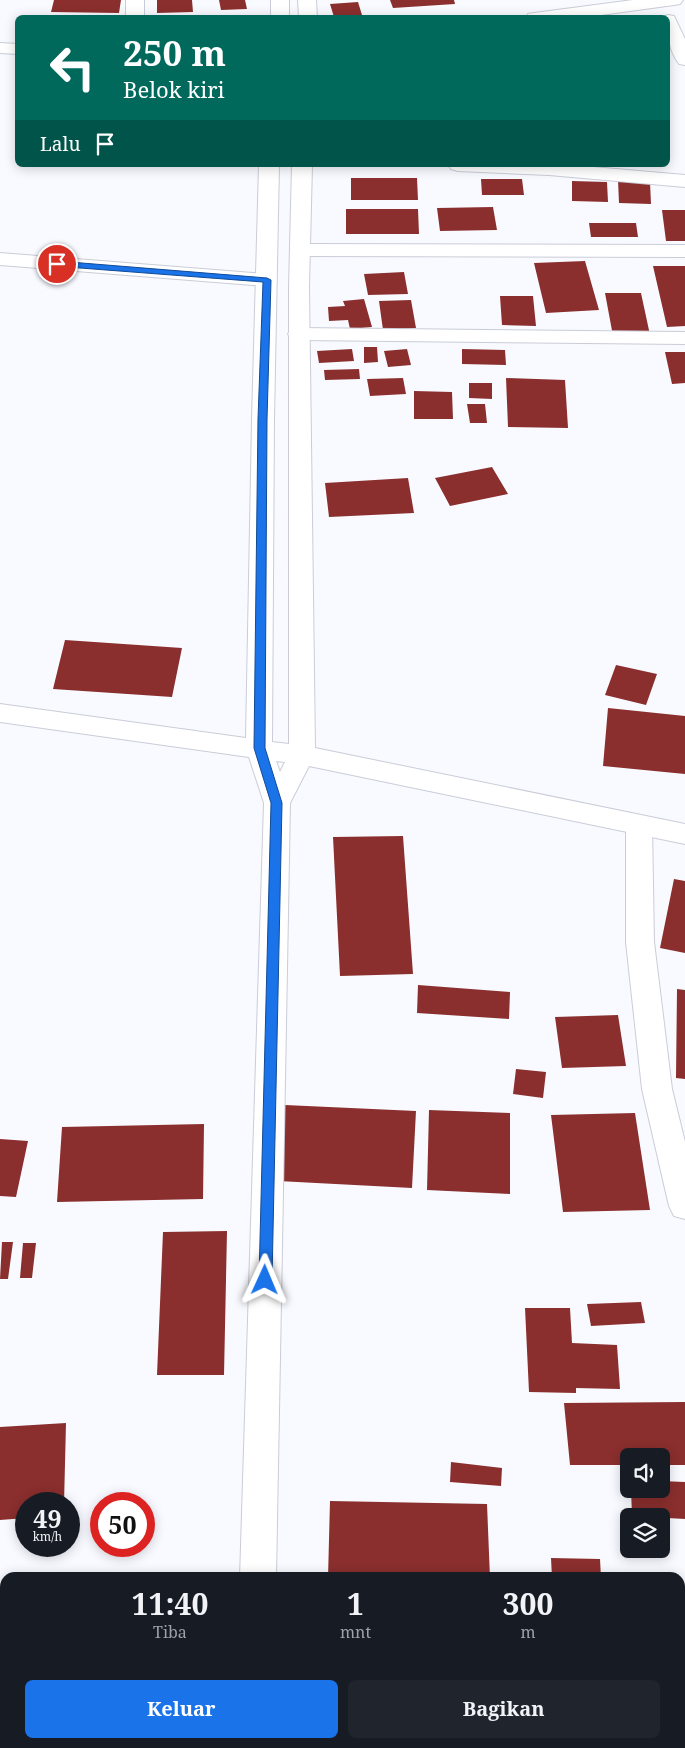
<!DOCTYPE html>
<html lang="id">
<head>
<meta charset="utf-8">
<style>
	body { margin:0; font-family:"Noto Serif",serif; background:#20242c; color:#f1f3f6; height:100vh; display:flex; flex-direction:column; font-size:19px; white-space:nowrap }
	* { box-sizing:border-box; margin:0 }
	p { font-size:16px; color:#9ea1a6 }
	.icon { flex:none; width:28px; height:28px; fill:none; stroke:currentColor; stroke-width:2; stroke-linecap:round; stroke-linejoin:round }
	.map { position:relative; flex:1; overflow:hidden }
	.panel { position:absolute; left:0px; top:1572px; width:685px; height:176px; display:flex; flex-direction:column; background:#171b24; border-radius:15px 15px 0 0; box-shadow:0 2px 12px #0003 }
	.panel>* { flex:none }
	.guide { position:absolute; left:15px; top:15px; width:655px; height:152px; border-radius:8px; box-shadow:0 2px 12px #0003; background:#00695c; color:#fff; overflow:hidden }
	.buttons { position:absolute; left:620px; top:1448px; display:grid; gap:10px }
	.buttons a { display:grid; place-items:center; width:50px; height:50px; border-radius:8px; background:#171b24; box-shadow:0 2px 12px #0003; font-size:25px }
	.speed { position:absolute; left:15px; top:1492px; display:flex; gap:10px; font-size:25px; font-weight:700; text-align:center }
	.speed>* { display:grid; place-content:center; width:65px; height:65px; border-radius:50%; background:#171b24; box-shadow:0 2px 12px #0003; line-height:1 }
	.speed small { font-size:12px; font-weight:400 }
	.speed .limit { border:8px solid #d22; background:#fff; color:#111 }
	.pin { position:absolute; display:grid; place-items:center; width:42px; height:42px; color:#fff; margin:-21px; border:2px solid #fff; border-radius:50%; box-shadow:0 1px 5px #0007 }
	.me { position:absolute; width:55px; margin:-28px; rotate:1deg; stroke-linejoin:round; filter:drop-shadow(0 0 4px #0008) }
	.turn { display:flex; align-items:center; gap:18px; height:105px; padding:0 25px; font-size:22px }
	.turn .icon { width:65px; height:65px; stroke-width:2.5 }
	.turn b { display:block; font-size:35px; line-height:42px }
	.then { display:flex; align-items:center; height:48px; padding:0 25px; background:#0003; gap:10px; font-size:19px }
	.eta { display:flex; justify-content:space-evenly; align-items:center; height:85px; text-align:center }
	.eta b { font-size:30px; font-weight:700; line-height:35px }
	.cta { display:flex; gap:10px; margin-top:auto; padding:10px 25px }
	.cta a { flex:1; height:58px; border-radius:8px; background:#1a73e8; color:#fff; font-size:20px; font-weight:700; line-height:58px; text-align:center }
	.cta a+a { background:#20242c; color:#f1f3f6 }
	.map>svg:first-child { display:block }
	.building { fill:#8a2f2e }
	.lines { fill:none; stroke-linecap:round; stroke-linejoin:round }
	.street-casing { stroke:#caccd8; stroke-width:2 }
	.secondary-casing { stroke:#caccd8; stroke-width:2 }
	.street { fill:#fff; fill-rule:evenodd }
	.secondary { fill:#fff; fill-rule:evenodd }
	.route { fill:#1a73e8; stroke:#114b97 }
</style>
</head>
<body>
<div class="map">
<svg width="685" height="1748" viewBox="0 0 685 1748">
	<rect width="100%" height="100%" fill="#f9faff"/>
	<path class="building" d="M 54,0 L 121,0 L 119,13 L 51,12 Z
		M 157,0 L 192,0 L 193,12 L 157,13 Z
		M 219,0 L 245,0 L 247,9 L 221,10 Z
		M 390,0 L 454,0 L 455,4 L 393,8 Z
		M 358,2 L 362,15 L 334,17 L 330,4 Z
		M 351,178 L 417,178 L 418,200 L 351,200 Z
		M 481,179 L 522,179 L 524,195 L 482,195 Z
		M 618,180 L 650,182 L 651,204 L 619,203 Z
		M 572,181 L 607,182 L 608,202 L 572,201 Z
		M 493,207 L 497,230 L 440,231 L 437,208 Z
		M 346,209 L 418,209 L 419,234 L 346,234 Z
		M 662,210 L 685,210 L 685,241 L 666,241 Z
		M 589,223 L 636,223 L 638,237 L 591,237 Z
		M 585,261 L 599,310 L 546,313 L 534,263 Z
		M 653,266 L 685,266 L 685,326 L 667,327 Z
		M 404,272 L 408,294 L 368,295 L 364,274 Z
		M 605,293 L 641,293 L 650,335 L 613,336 Z
		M 500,296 L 533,296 L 536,326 L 502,325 Z
		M 364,299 L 372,327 L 350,329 L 348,320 L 329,321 L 328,307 L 345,306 L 343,301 Z
		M 411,300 L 416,328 L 383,330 L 379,301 Z
		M 364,347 L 377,347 L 378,362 L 364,363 Z
		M 352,349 L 354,361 L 319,363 L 317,351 Z
		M 407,349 L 411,365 L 388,367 L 384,351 Z
		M 462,349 L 505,350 L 506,365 L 462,364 Z
		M 665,352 L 685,352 L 685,383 L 672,384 Z
		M 359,369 L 360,379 L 325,380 L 324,370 Z
		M 403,378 L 406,394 L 370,396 L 367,379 Z
		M 506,378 L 565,380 L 568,428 L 508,427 Z
		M 469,383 L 492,383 L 492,399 L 469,398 Z
		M 414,391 L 452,392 L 453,419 L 414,419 Z
		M 467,404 L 485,404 L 487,423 L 470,423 Z
		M 492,467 L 508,494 L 450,506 L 435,478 Z
		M 408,478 L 414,513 L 329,517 L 325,483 Z
		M 65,640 L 182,648 L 172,697 L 53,689 Z
		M 616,665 L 657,674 L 646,705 L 605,695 Z
		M 608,708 L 685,716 L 685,774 L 603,766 Z
		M 403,836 L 413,974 L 340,976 L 333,837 Z
		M 674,879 L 685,881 L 685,953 L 660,948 Z
		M 418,985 L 510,992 L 509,1019 L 417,1013 Z
		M 677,989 L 685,990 L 685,1079 L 676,1078 Z
		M 618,1015 L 626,1066 L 562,1068 L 555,1017 Z
		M 516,1069 L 546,1072 L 543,1098 L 513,1094 Z
		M 285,1105 L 416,1111 L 412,1188 L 278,1181 Z
		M 429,1110 L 510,1113 L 510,1194 L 427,1190 Z
		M 635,1113 L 650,1210 L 563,1212 L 551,1115 Z
		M 204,1124 L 203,1199 L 57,1202 L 62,1127 Z
		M 0,1139 L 28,1141 L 16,1197 L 0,1196 Z
		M 227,1231 L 224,1375 L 157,1375 L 163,1232 Z
		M 2,1242 L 13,1242 L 8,1279 L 0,1279 Z
		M 23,1243 L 36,1243 L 32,1278 L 20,1278 Z
		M 641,1302 L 645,1323 L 591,1326 L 587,1304 Z
		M 525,1308 L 570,1308 L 572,1343 L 617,1345 L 620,1389 L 576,1388 L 576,1393 L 529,1392 Z
		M 685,1402 L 685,1465 L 661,1465 L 661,1456 L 629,1456 L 629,1465 L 570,1465 L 564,1403 Z
		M 66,1423 L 64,1504 L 26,1504 L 26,1518 L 0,1520 L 0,1427 Z
		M 451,1462 L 502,1468 L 501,1486 L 450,1482 Z
		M 661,1481 L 685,1482 L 685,1519 L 632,1516 L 631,1489 L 661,1489 Z
		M 330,1501 L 487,1504 L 490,1578 L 328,1578 Z
		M 551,1558 L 600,1559 L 601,1578 L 552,1578 Z
		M 685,1586 L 685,1659 L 680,1659 L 680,1587 Z
		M 415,1744 L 515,1744 L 515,1748 L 415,1748 Z"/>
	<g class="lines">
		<defs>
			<path id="street" d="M 126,0 L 144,0 L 144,18 L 126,18 Z
				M 633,0 L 683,0 L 680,4 L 674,5 L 579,18 L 526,18 L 528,14 L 534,13 Z
				M 668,15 L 674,16 L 685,39 L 685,65 L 679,64 C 668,49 668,35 668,18 L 661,18 Z
				M 0,43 L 18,44 L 18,54 L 0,53 Z
				M 448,165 L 570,165 L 685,175 L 685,187 L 549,175 L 458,171 L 451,169 Z
				M 301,244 L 685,245 L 685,257 L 301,256 L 294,254 L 291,250 L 294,246 Z
				M 0,253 L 267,274 L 274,276 L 277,280 L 274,284 L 267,286 L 0,265 Z
				M 299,328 L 685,332 L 685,344 L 299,340 L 291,339 L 288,334 L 291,329 Z
				M 639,815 L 649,818 L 652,825 L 654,942 L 672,1089 L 685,1142 L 685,1219 L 674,1216 L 669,1206 L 642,1089 L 626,942 L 626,825 L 629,818 Z"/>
			<path id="secondary" d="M 271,0 L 289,0 L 289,18 L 271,18 Z
				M 298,0 L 316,0 L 317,18 L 299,18 Z
				M 259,165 L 279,165 L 274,419 L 272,742 L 289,744 L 289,287 L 292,165 L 312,165 L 309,287 L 315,748 L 685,824 L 685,844 L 309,766 L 290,803 L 276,1578 L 240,1578 L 264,803 L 249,757 L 0,722 L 0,704 L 246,738 L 252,419 ZM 276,761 L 285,762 L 280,772 Z
				M 235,1744 L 273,1744 L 273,1748 L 235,1748 Z"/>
		</defs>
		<use href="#street" class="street-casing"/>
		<use href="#secondary" class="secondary-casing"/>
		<use href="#street" class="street"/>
		<use href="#secondary" class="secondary"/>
	</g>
	<path class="route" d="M 57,261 L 267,278 L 271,280 L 267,419 L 265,748 L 282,803 L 272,1280 L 270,1284 L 265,1286 L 261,1284 L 259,1280 L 271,803 L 254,748 L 258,419 L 263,282 L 54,266 L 54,262 Z"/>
</svg>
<div class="buttons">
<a><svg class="icon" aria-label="sound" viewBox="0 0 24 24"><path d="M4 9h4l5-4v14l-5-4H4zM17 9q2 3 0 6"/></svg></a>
<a><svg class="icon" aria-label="layers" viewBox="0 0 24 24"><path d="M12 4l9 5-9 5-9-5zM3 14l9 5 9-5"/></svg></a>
</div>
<div class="speed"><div>49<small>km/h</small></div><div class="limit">50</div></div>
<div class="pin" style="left:57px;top:264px;background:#d93025"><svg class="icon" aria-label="arrive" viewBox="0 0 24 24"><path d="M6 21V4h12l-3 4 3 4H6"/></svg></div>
<svg class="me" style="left:265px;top:1280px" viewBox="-20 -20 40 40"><path d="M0-17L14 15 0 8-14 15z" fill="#1a73e8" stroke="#fff" stroke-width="4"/></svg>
<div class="guide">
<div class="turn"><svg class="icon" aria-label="left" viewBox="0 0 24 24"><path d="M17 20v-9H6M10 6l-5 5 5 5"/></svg><div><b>250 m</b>Belok kiri</div></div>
<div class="then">Lalu<svg class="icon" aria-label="arrive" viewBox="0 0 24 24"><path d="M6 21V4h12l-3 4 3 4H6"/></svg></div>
</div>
<section class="panel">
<div class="eta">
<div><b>11:40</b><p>Tiba</p></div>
<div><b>1</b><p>mnt</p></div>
<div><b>300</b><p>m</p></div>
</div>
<div class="cta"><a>Keluar</a><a>Bagikan</a></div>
</section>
</div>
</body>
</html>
